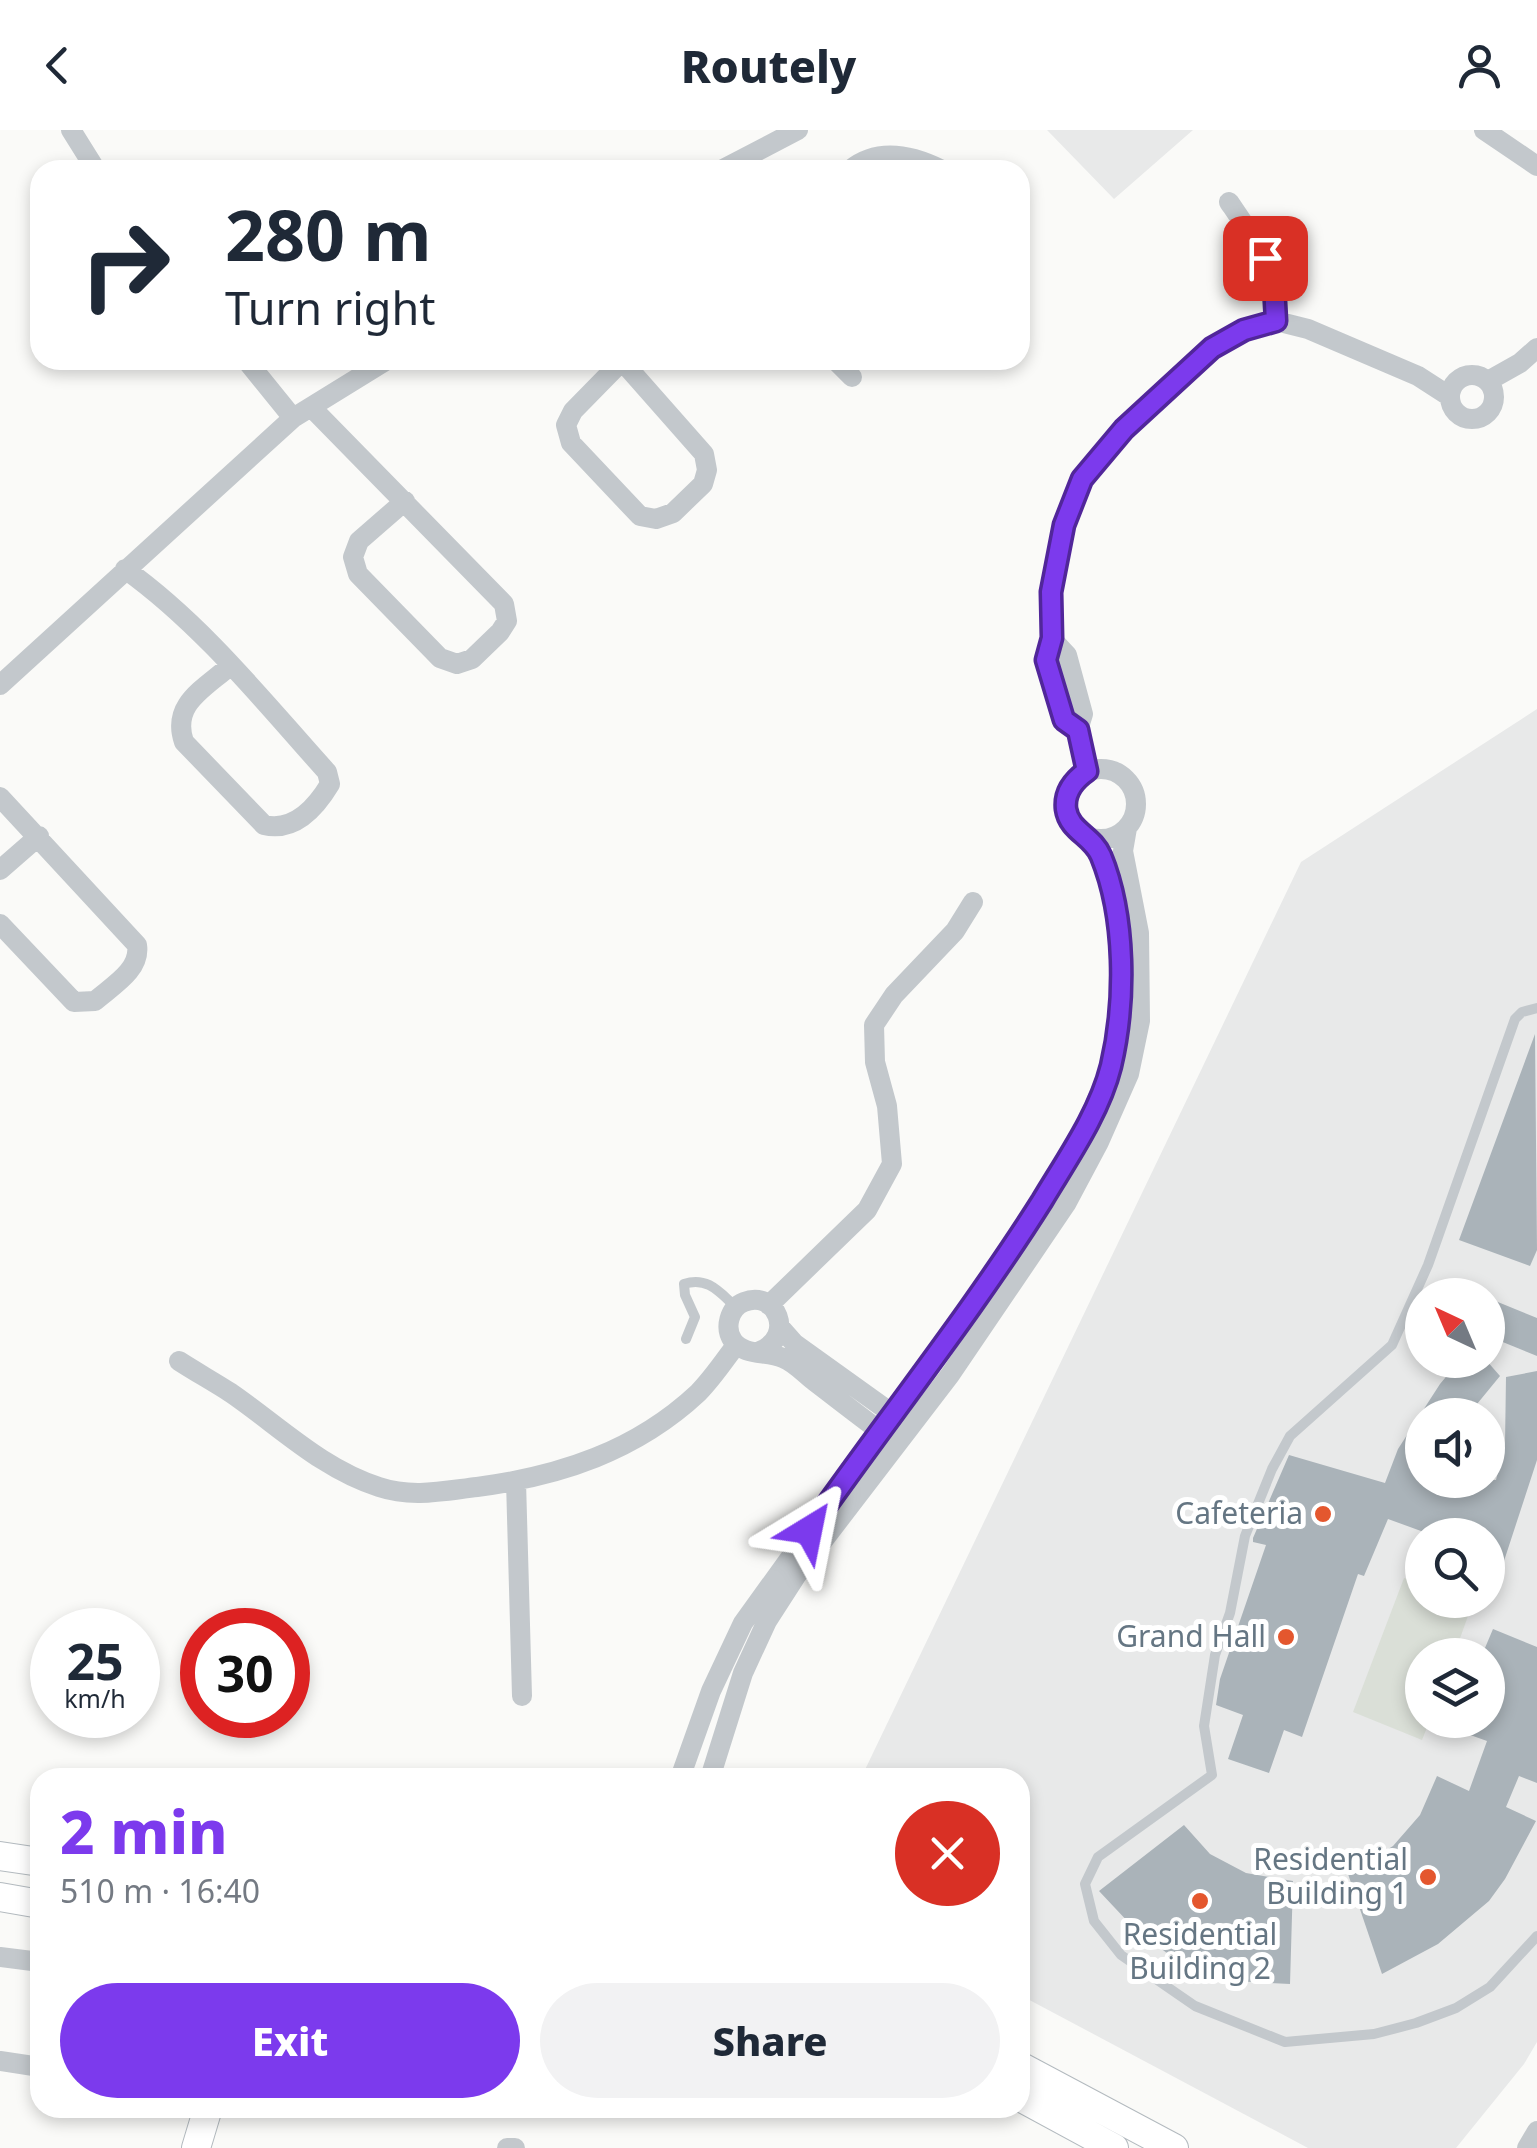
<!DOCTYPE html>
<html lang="en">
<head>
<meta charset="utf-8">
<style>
	body { margin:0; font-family:"Noto Sans",sans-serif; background:#f2f2f3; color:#1f2937; height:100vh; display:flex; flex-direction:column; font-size:38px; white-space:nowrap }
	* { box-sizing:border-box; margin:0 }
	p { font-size:32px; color:#747a83 }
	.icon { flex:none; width:55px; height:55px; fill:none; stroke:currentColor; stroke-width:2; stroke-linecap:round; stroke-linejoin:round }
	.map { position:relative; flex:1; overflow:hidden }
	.details { position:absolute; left:30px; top:1638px; width:1000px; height:350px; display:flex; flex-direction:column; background:#fff; border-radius:30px; box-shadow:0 5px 15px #0003 }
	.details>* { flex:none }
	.banner { position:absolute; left:30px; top:30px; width:1000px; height:210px; border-radius:30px; box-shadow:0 5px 15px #0003; background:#fff; color:#1f2937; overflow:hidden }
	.needle { width:65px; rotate:316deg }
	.controls { position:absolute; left:1405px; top:1148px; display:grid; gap:20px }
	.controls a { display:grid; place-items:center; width:100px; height:100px; border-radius:50%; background:#fff; box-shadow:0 5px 15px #0003; font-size:50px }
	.speed { position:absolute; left:30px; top:1478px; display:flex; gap:20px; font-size:50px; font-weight:700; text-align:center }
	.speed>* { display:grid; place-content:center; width:130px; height:130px; border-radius:50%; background:#fff; box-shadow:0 5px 15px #0003; line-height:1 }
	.speed small { font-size:25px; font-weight:400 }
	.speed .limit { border:15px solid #d22; background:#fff; color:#111 }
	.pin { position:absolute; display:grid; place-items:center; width:85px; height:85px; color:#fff; margin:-42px; border-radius:20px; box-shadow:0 5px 15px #0006 }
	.me { position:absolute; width:110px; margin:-55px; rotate:35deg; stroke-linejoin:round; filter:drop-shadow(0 0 8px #0008) }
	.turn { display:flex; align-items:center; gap:35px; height:210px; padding:0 30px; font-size:45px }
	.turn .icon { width:130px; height:130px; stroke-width:2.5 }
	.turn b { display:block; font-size:70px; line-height:85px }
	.round { display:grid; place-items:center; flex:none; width:105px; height:105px; border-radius:52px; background:#f2f2f3 }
	.summary { display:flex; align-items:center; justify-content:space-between; height:170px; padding:0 30px }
	h1 { font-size:60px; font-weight:800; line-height:75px; color:#7c3aed }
	.primary-button { display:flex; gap:20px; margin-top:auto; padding:20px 30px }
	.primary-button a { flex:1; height:115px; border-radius:60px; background:#7c3aed; color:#fff; font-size:40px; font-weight:800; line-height:115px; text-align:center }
	.primary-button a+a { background:#f2f2f3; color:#1f2937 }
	header { display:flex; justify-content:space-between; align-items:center; height:130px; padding:0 30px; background:#fff; font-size:45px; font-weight:800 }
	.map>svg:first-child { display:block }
	.built { fill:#e8e9e9; fill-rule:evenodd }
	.green { fill:#dadfd7 }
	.building { fill:#aab3b9 }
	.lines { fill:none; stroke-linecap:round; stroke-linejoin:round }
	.secondary-casing { stroke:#b3babf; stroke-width:30 }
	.lane { stroke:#c3c8cc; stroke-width:10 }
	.street { stroke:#c3c8cc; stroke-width:20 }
	.secondary { stroke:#fff; stroke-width:28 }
	.route-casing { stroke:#51269a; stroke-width:25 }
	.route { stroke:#7c3aed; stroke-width:18 }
	.poi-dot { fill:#e4572e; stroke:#fff; stroke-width:4 }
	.labels { text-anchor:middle; stroke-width:10; stroke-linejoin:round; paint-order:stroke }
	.poi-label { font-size:30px; fill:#657683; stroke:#fff; text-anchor:end }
</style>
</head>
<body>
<header><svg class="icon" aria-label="back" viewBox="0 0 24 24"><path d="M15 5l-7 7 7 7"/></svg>Routely<svg class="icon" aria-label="person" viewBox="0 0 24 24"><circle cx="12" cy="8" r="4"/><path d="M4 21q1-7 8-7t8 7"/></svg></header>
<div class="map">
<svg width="1537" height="2018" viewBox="0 0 1537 2018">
	<rect width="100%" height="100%" fill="#fafaf8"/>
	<path class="built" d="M 1047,0 L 1193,0 L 1114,69 Z
		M 1537,579 L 1537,1912 L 1524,1934 L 1456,2018 L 1308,2018 L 1020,1865 L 1020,1648 L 861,1648 L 1301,732 ZM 1422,1165 L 1488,1165 L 1488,1230 L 1422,1230 ZM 1422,1285 L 1488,1285 L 1488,1350 L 1422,1350 ZM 1422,1405 L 1488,1405 L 1488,1470 L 1422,1470 ZM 1422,1525 L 1488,1525 L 1488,1590 L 1422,1590 Z"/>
	<path class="green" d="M 1404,1448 L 1422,1455 L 1422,1470 L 1473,1472 L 1454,1525 L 1422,1525 L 1422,1590 L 1430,1590 L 1422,1610 L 1353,1582 Z"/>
	<path class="building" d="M 1535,904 L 1537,1120 L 1530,1136 L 1459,1110 Z
		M 1488,1168 L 1537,1188 L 1537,1226 L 1488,1206 Z
		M 1460,1230 L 1486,1230 L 1500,1246 L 1468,1285 L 1422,1285 L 1422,1350 L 1496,1350 L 1505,1314 L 1506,1247 L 1537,1241 L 1537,1330 L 1504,1431 L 1488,1425 L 1488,1405 L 1432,1405 L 1388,1389 L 1364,1446 L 1358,1444 L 1302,1607 L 1284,1600 L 1269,1643 L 1228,1629 L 1243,1585 L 1216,1575 L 1220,1549 L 1266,1415 L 1253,1412 L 1253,1408 L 1289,1325 L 1385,1353 L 1398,1319 L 1440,1254 Z
		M 1493,1499 L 1537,1517 L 1537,1653 L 1519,1646 L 1506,1677 L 1536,1691 L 1505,1749 L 1489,1771 L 1438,1814 L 1382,1844 L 1348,1744 L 1393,1716 L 1420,1685 L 1437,1646 L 1469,1661 L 1487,1611 L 1434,1592 L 1488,1590 L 1488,1549 L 1492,1537 L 1488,1536 L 1488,1525 L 1482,1525 Z
		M 1184,1695 L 1210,1724 L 1246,1743 L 1293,1751 L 1290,1854 L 1232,1851 L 1168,1824 L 1130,1794 L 1099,1761 Z"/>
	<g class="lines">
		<defs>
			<path id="secondary" d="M 0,1726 L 40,1732
				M 0,1767 L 40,1774
				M 1020,1936 L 1174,2018
				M 1020,1967 L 1114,2018
				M 196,2018 L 208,1978"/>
		</defs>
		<use href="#secondary" class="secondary-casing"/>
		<path class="lane" d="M 1537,878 L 1522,882 L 1515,889 L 1428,1135 L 1392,1215 L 1290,1306 L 1272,1339 L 1245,1406 L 1230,1483 L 1215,1525 L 1204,1596 L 1212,1645 L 1098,1727 L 1085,1754 L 1094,1791 L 1121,1825 L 1195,1876 L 1285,1912 L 1374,1904 L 1416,1893 L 1456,1878 L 1490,1857 L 1537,1806
			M 686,1209 L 695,1187 L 685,1165 L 684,1154 C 708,1146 720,1163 736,1177"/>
		<path class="street" d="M 71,0 L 96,40
			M 1484,0 L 1537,36
			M 721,40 L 798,0
			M 850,40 C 878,17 912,25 942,40
			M 1229,72 C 1259,116 1274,136 1276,191
			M 246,230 L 293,288
			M 621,230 L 622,231 L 704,324 L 707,340 L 703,354 L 673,383 L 656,389 L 640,386 L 571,313 L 566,295 L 573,281 L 622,231
			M 835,230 L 852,247
			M1450 267a22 22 0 1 1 44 0a22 22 0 1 1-44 0Z
			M 1488,251 L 1520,233 L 1537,218
			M 311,277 L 504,474 L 507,491 L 500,502 L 472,529 L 457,534 L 440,528 L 358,444 L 353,427 L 359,411 L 405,371
			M 125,439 C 202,494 264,572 327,642 L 330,654 C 315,679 294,702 264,695 L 184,612 C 171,574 204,559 231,535
			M 1052,509 L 1067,525 L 1083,584 L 1078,600 L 1087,641
			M 0,555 L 293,288 L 387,230
			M 1078,600 L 1064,589 L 1046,530 L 1052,509 L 1051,462 L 1064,395 L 1082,349 L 1124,299 L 1212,218 L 1244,201 L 1276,191 L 1308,199 L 1418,246 L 1449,266
			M1066 674a35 35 0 1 1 70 0a35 35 0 1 1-70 0Z
			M 0,667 L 137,815 C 141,840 112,856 95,871 L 74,872 L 0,794
			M 0,740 L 39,706
			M 769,1175 L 867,1080 L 892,1034 L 887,976 L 875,932 L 874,895 L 894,865 L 955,801 L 973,772
			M 780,1197 L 795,1214 L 901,1290
			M 760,1221 C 796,1206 776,1159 744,1172 C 729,1178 724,1198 733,1211 C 744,1226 767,1221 783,1228 C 794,1232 804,1243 814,1251 C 839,1270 863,1289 888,1307
			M 179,1231 C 196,1242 214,1252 231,1263 C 279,1296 322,1339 379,1357 C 412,1368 443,1361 477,1357 C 560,1346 636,1321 698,1263 C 712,1249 724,1231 736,1215
			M 516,1351 L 522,1566
			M 680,1648 L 711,1561 L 743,1493 L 1006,1129 L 1080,1009 L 1110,939 L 1120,885 L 1121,805 L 1101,724 L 1089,707
			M 710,1648 L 743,1543 L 767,1491 L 796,1446 L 950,1245 L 1066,1074 L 1099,1012 L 1129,944 L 1140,891 L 1139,803 L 1123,721 L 1127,698
			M 0,1827 L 40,1832
			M 0,1931 L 40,1937
			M 507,2018 L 515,2018
			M 1527,2018 L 1537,2001"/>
		<use href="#secondary" class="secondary"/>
	</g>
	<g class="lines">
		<defs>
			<path id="route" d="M 809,1400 C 886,1290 970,1185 1042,1071 C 1067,1029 1099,984 1111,936 C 1126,872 1126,787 1101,726 C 1093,706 1069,701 1066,679 C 1064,662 1074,650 1087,641 L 1078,600 L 1064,590 L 1046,530 L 1052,508 L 1051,462 L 1064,395 L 1082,349 L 1124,299 L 1212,218 L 1244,200 L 1276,191 L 1274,155 L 1265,128"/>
		</defs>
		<use href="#route" class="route-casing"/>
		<use href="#route" class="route"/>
	</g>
	<g class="poi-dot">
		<circle cx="1323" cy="1384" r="10"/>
		<circle cx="1286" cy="1507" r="10"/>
		<circle cx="1428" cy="1747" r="10"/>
		<circle cx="1200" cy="1771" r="10"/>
	</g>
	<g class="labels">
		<g class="poi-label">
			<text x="1303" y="1394">Cafeteria</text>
			<text x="1266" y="1517">Grand Hall</text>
			<text x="1408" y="1740">Residential<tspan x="1408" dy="34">Building 1</tspan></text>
			<text x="1200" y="1815" text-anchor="middle">Residential<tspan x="1200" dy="34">Building 2</tspan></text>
		</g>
	</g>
</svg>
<div class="controls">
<a><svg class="needle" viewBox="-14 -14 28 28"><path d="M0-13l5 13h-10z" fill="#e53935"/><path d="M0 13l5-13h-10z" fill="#747a83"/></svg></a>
<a><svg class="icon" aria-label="sound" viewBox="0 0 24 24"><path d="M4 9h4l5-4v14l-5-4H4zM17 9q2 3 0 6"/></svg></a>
<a><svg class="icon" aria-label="search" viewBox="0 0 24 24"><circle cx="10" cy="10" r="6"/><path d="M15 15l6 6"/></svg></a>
<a><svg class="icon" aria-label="layers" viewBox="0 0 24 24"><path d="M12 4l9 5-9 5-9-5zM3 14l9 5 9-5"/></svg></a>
</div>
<div class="speed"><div>25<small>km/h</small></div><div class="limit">30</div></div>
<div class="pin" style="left:1265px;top:128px;background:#d93025"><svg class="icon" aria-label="arrive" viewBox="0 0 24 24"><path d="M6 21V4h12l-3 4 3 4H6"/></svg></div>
<svg class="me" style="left:809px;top:1400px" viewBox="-20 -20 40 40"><path d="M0-17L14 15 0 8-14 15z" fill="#7c3aed" stroke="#fff" stroke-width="4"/></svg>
<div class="banner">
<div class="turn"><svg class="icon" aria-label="right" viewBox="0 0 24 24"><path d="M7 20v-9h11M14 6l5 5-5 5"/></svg><div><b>280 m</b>Turn right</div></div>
</div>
<section class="details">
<div class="summary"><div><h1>2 min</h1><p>510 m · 16:40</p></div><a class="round" style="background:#d93025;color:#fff"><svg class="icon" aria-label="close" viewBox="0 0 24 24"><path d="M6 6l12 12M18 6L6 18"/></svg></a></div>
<div class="primary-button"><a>Exit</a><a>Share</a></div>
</section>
</div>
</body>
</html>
